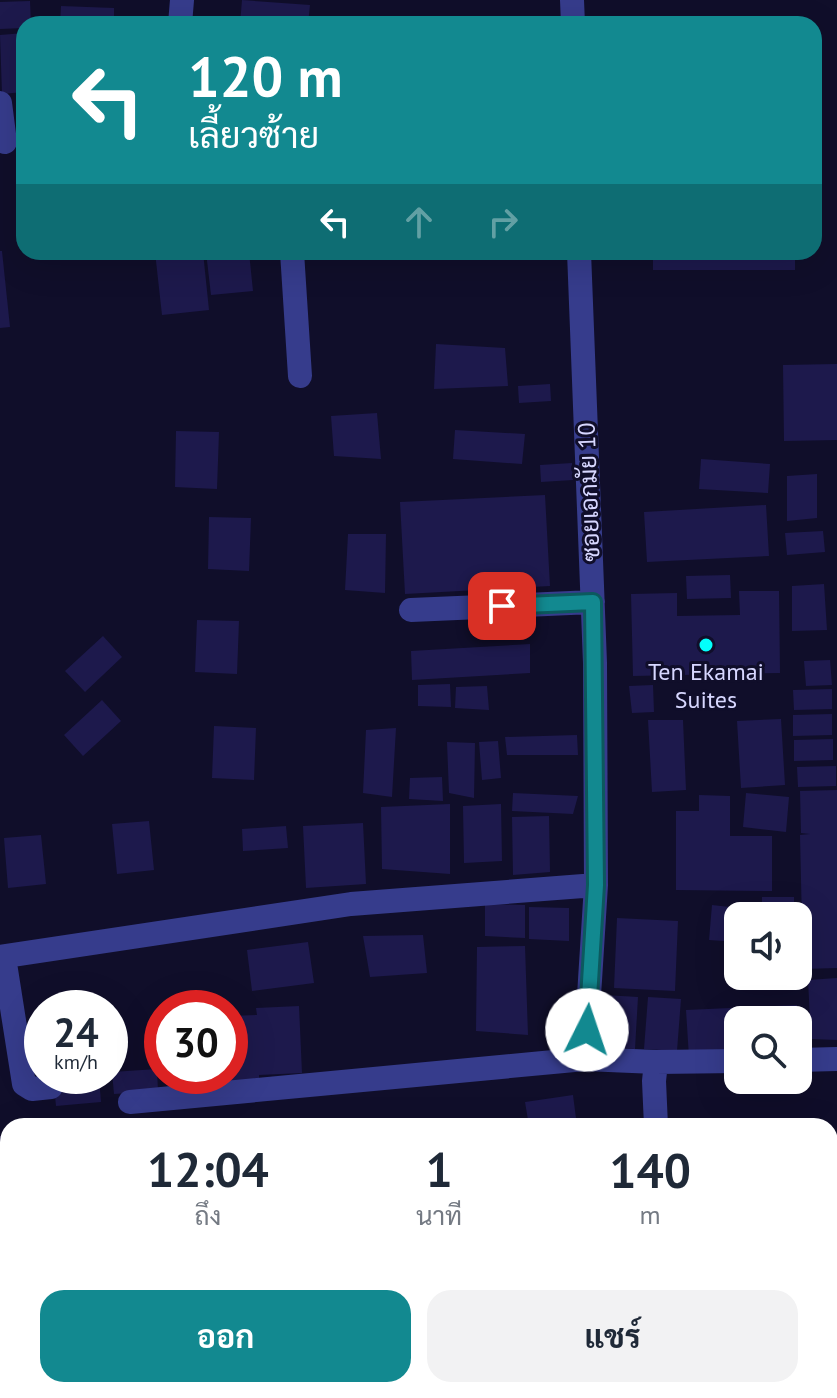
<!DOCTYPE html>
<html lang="th">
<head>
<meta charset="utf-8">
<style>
	body { margin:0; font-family:"PT Sans",Sarabun,sans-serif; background:#f2f2f3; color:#1f2937; height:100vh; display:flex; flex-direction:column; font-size:30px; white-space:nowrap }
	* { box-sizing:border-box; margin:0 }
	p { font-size:26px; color:#747a83 }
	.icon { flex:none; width:44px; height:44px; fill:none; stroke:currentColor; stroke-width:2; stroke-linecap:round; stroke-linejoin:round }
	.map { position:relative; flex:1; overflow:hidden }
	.side { position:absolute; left:0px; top:1118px; width:838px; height:280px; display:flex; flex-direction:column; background:#fff; border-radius:24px 24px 0 0; box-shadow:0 8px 32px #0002 }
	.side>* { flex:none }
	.guide { position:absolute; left:16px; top:16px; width:806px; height:244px; border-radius:24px; box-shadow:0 8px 32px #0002; background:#128990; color:#fff; overflow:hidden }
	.buttons { position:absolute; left:724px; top:902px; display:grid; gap:16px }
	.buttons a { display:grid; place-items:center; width:88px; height:88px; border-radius:16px; background:#fff; box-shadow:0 8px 32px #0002; font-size:40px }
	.speed { position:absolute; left:24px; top:990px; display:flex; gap:16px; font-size:40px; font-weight:700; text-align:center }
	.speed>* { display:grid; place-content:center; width:104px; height:104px; border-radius:50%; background:#fff; box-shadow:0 8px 32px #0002; line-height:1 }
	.speed small { font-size:20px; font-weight:400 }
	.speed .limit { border:12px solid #d22; background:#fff; color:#111 }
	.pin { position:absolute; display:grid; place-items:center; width:68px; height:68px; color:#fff; margin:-34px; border-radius:16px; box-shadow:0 4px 12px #0006 }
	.me { position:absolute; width:88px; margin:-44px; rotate:4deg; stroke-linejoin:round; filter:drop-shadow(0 0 6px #0008) }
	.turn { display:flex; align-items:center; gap:28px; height:168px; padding:0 40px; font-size:36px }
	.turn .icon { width:104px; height:104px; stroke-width:2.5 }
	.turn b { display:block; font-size:56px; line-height:68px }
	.lanes { display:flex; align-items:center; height:76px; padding:0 40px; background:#0003; justify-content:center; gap:40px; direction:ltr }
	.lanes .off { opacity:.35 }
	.eta { display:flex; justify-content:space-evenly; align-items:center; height:136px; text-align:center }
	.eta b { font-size:48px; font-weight:700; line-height:56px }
	.primary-button { display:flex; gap:16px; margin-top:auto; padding:16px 40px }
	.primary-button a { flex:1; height:92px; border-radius:24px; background:#128990; color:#fff; font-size:32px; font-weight:700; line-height:92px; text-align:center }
	.primary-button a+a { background:#f2f2f3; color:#1f2937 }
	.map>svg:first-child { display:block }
	.building { fill:#1d194c }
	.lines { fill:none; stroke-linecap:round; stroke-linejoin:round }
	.minor { stroke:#363c8c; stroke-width:24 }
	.route-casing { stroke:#0c595e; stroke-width:20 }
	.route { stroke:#128990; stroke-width:14 }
	.poi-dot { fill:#03fffc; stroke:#100e2a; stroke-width:3 }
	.labels { text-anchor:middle; stroke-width:6; stroke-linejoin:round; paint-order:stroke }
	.street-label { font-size:24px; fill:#d7d7ff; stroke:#100e2a }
	.poi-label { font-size:24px; fill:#d7d7ff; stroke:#100e2a }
</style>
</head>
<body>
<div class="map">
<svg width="837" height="1398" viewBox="0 0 837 1398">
	<rect width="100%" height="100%" fill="#100e2a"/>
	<path class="building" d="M 242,0 L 310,5 L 308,24 L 240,24 Z
		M 30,1 L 31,24 L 24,24 L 24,28 L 0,29 L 0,2 Z
		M 61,6 L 114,8 L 114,24 L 60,24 Z
		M 327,19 L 369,19 L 369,24 L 327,24 Z
		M 24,33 L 24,92 L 2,94 L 0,35 Z
		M 0,251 L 2,251 L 10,327 L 0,328 Z
		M 155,252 L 203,252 L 209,310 L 162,315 Z
		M 206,252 L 249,252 L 253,291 L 211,295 Z
		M 653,252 L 795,252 L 795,270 L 653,270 Z
		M 436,344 L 505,348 L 508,386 L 434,389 Z
		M 837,364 L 837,440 L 784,441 L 783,365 Z
		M 550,384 L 551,401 L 519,403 L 518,386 Z
		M 377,413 L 381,459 L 334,456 L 331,416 Z
		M 455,430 L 525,434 L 522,464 L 453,459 Z
		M 176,431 L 219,432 L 217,489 L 175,487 Z
		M 701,459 L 770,464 L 768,493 L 699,489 Z
		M 572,463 L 573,480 L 541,482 L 540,465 Z
		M 817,474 L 817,518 L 787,521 L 787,476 Z
		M 545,495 L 550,586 L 405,594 L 400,502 Z
		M 766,505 L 769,556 L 647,562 L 644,512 Z
		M 209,517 L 251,518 L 249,571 L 208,569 Z
		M 823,531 L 825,552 L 787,555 L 785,533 Z
		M 348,534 L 386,534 L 385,593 L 345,590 Z
		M 730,575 L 731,598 L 687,599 L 686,576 Z
		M 824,584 L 827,630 L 792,631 L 792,586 Z
		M 739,591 L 779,591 L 780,673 L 633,676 L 631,594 L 677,593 L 677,616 L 740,615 Z
		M 197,620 L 239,621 L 237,674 L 195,672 Z
		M 103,636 L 122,657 L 85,692 L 65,671 Z
		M 530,644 L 530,673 L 412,680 L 411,651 Z
		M 830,660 L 832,685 L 806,686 L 804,661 Z
		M 450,684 L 451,707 L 418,706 L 418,685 Z
		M 653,685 L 654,712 L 632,713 L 629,686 Z
		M 487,686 L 489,710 L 455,708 L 456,687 Z
		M 832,689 L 832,709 L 794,710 L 793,690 Z
		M 102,700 L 121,721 L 83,756 L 64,735 Z
		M 832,714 L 832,735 L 793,736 L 793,715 Z
		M 781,719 L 785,785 L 741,788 L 737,721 Z
		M 648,720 L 683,720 L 686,790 L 652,792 Z
		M 214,726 L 256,728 L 254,780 L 212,778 Z
		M 396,728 L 392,797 L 363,793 L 366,730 Z
		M 577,735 L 578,755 L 507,755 L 505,737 Z
		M 833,739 L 833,760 L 794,761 L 794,740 Z
		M 498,741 L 501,778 L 482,780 L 479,742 Z
		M 447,742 L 475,743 L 474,798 L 449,793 Z
		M 836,766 L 836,786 L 798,787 L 797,767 Z
		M 442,777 L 443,801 L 409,799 L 410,778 Z
		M 837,790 L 837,968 L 803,969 L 800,835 L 810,834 L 801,833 L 800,791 Z
		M 513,793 L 578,796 L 573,814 L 512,811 Z
		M 746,793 L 789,797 L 786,832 L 743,827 Z
		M 699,795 L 730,796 L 730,836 L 772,836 L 772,891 L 676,890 L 676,811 L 699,811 Z
		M 450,804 L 450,874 L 382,869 L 381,807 Z
		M 501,804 L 502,861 L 464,863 L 463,806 Z
		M 549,816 L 550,872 L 513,875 L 512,817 Z
		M 149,821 L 154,870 L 117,874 L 112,824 Z
		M 363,823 L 366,884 L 306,888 L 303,826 Z
		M 286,826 L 288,848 L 243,851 L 242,829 Z
		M 41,835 L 46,884 L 8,888 L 4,838 Z
		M 762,897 L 794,897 L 794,916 L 762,916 Z
		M 485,904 L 525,905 L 525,938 L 485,936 Z
		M 712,905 L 756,910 L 755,916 L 738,916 L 738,942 L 709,940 Z
		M 529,907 L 569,908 L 569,941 L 529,939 Z
		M 617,918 L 678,921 L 675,991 L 614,988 Z
		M 423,935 L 427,973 L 370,977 L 363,936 Z
		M 308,942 L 314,983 L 252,991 L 247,950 Z
		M 525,946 L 528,1035 L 476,1031 L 477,947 Z
		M 837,978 L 837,1040 L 811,1039 L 808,980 Z
		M 604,995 L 638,997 L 635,1049 L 601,1047 Z
		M 648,997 L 681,999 L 677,1051 L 644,1049 Z
		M 797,1005 L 797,1020 L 738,1020 L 738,1054 L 689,1057 L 686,1010 Z
		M 299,1006 L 302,1073 L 259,1075 L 259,1082 L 216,1084 L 216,1076 L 230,1076 L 230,1016 L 257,1015 L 256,1008 Z
		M 157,1069 L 158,1091 L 114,1094 L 112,1072 Z
		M 99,1076 L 101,1102 L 56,1106 L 53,1077 Z
		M 169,1076 L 213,1076 L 214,1084 L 169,1088 Z
		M 573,1095 L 577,1126 L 529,1126 L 525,1102 Z
		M 0,1136 L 8,1136 L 8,1184 L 0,1184 Z
		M 0,1272 L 8,1273 L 8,1323 L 0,1323 Z
		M 295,1390 L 334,1390 L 334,1398 L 295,1398 Z
		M 550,1390 L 589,1390 L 589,1398 L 550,1398 Z
		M 608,1390 L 712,1390 L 713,1398 L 609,1398 Z
		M 765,1390 L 812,1390 L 812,1398 L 765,1398 Z"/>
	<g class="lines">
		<path class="minor" d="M 572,0 L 573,24
			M 180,24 L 182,0
			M 0,103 L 5,142
			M 292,252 L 300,376
			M 579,252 L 595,663 L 596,885 L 585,1059 L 656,1062 L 738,1061
			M 411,610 L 593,602
			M 0,957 L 351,904 L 596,885
			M 4,957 L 24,1084 L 32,1089 L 51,1087
			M 798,1060 L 837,1059
			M 656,1062 L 654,1081 L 656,1126
			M 130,1102 L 585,1059
			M 0,1242 L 8,1241
			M 133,1398 L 133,1390
			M 379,1398 L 379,1390"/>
	</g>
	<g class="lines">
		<defs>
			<path id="route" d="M 502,606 L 593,602 L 596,885 L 587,1030"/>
		</defs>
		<use href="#route" class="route-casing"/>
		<use href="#route" class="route"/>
	</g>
	<circle class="poi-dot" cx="706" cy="645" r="8"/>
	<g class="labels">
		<g class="street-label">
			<text transform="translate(589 492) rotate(-92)" y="8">ซอยเอกมัย 10</text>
		</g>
		<g class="poi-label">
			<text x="706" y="680">Ten Ekamai<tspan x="706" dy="28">Suites</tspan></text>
		</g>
	</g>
</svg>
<div class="buttons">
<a><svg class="icon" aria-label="sound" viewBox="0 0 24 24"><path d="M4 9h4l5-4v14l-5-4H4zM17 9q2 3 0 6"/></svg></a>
<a><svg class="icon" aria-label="search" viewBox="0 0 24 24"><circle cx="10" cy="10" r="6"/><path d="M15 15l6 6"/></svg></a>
</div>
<div class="speed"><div>24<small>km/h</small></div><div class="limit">30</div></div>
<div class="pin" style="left:502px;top:606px;background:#d93025"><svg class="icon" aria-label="arrive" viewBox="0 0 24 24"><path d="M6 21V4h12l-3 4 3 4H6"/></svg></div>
<svg class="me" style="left:587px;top:1030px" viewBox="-20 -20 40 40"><circle r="19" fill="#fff"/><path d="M0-13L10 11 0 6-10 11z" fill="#128990"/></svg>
<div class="guide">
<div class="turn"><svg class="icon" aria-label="left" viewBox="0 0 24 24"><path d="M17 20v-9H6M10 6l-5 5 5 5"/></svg><div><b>120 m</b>เลี้ยวซ้าย</div></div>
<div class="lanes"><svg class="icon" aria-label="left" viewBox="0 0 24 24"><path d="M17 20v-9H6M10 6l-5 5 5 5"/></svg><svg class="icon off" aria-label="ahead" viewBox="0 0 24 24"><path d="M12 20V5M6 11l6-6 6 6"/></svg><svg class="icon off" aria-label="right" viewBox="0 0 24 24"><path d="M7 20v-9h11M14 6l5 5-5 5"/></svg></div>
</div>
<section class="side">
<div class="eta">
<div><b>12:04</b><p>ถึง</p></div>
<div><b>1</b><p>นาที</p></div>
<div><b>140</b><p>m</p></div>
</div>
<div class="primary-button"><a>ออก</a><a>แชร์</a></div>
</section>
</div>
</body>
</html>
